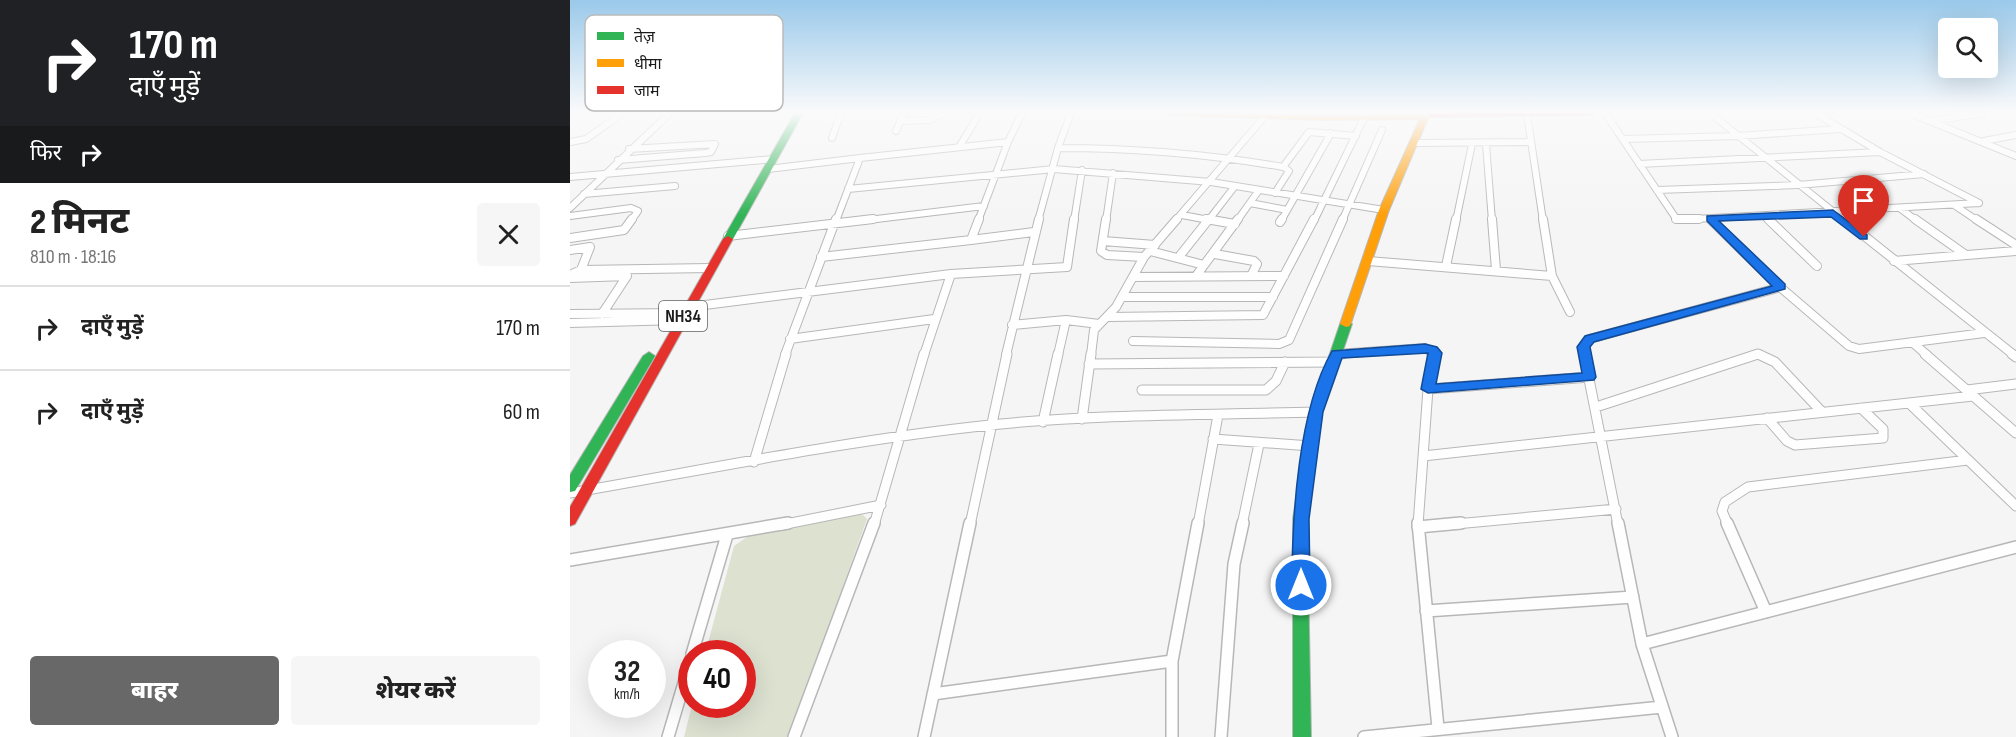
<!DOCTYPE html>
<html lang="hi">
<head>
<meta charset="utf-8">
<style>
	body { margin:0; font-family:"Sofia Sans Condensed","Noto Sans Devanagari",sans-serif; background:#f6f6f6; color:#222; height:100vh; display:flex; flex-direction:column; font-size:22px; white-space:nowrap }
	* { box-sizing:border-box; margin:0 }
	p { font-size:20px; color:#767676 }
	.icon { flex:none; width:33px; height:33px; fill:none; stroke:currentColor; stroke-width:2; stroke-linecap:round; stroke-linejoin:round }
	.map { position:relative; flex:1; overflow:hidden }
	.sheet { display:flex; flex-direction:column; background:#fff; width:570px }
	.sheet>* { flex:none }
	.top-card { background:#202124; color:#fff; overflow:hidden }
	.fabs { position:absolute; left:1368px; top:18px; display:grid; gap:12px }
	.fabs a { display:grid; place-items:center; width:60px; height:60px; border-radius:6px; background:#fff; box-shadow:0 6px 24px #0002; font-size:30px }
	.speed { position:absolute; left:18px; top:640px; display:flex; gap:12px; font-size:30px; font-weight:700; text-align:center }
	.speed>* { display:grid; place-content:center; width:78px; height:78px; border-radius:50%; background:#fff; box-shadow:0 6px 24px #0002; line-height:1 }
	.speed small { font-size:15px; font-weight:400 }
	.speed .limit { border:9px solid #d22; background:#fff; color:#111 }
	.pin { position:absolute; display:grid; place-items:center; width:51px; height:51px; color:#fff; margin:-62px -26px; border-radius:50% 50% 50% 0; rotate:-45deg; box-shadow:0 0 6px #0007 }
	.pin .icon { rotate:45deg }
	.me { position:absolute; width:66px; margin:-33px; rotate:0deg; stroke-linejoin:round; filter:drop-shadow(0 0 4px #0008) }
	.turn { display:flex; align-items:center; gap:21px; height:126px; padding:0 30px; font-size:27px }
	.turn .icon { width:78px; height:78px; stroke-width:2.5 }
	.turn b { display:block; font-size:42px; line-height:51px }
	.then { display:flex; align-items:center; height:57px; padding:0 30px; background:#0003; gap:12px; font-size:22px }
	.round { display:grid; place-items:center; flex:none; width:63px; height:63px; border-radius:6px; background:#f6f6f6 }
	.headline { display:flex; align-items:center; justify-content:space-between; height:102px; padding:0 30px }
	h1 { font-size:36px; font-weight:800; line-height:45px }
	.primary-button { display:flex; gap:12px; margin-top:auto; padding:12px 30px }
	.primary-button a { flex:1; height:69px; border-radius:6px; background:#686869; color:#fff; font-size:24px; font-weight:800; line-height:69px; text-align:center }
	.primary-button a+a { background:#f6f6f6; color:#222 }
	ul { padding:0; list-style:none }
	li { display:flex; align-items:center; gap:18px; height:84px; padding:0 30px; border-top:2px solid #e0e0e0 }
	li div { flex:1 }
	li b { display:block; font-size:22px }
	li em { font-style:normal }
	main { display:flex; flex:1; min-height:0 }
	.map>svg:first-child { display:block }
	.green { fill:#dce1d0 }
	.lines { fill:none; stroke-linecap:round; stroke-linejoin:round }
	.street-far3-casing { stroke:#b7b7b8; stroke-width:8 }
	.street-far2-casing { stroke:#b7b7b8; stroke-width:10 }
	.street-far1-casing { stroke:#b7b7b8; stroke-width:11 }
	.street-casing { stroke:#b7b7b8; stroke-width:14 }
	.fast-casing { stroke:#b7b7b8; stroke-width:2 }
	.slow-casing { stroke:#b7b7b8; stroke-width:2 }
	.jam-casing { stroke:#b7b7b8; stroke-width:2 }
	.street-far3 { stroke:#fefefe; stroke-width:6 }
	.street-far2 { stroke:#fefefe; stroke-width:8 }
	.street-far1 { stroke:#fefefe; stroke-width:9 }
	.street { stroke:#fefefe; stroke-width:11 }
	.fast { fill:#30b455; fill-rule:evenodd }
	.slow { fill:#ff9f0a; fill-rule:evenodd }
	.jam { fill:#e5322d; fill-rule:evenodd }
	.route { fill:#1a73e8; stroke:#114b97; stroke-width:1.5 }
	.labels { text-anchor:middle; stroke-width:4.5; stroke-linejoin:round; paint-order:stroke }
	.shield { fill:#fff; stroke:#606061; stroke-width:1.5 }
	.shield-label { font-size:18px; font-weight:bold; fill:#1c1c1d }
	.key { fill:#fff; stroke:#bbb; stroke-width:1.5 }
	.key-label { font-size:16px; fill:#1c1c1d }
</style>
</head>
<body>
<main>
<section class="sheet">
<div class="top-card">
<div class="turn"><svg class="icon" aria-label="right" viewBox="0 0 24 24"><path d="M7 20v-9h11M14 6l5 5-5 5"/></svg><div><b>170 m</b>दाएँ मुड़ें</div></div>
<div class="then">फिर<svg class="icon" aria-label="right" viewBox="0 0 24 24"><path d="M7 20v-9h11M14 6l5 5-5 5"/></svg></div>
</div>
<div class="headline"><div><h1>2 मिनट</h1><p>810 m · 18:16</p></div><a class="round"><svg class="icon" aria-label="close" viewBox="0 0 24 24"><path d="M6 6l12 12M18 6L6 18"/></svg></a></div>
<ul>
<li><svg class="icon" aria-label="right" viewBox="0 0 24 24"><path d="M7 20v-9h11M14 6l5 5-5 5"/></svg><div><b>दाएँ मुड़ें</b></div><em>170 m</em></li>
<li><svg class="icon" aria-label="right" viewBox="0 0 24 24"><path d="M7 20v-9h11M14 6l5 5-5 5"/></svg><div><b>दाएँ मुड़ें</b></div><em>60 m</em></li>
</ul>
<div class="primary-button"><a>बाहर</a><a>शेयर करें</a></div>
</section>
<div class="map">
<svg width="1446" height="737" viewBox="0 0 1446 737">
	<rect width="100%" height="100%" fill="#f5f5f6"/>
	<path class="green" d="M 287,514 L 293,515 L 297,519 L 219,737 L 114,737 L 122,705 L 172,705 L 172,654 L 135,654 L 164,546 L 180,535 Z"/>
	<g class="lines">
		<defs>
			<path id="street-far3" d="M 1035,113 L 1107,220 L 1409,203
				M 1140,113 L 1275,221
				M 1245,113 L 1310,152 L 1409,203
				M 1340,113 L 1446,156
				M 957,114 L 973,221
				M 330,121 L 359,120 L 374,113
				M 1362,121 L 1414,113
				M 326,131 L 334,113
				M 262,138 L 271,113
				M 1053,139 L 1168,136 L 1270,129
				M 1414,141 L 1446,135
				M 0,142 L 16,139 L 53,113
				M 845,143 L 961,142
				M 916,144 L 922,221
				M 389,147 L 407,118
				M 488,148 C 564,148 638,154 713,167 L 739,132 L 786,136
				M 48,160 L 135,153 L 141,152 L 145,144 L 59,149
				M 1069,164 L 1310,152
				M 198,169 L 290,158
				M 0,177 L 204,159
				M 278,189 L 484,169 L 641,182 L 814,210
				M 1087,190 L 1228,185 L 1354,174
				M 705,193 L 719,171 L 714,167
				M 14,194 L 105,186
				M 680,203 L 717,210
				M 1384,205 L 1408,221
				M 0,208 L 100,113
				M 1331,209 L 1347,221
				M 612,215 L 644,221
				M 0,216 L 61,208 L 68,211 L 61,221
				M 1196,217 L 1200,221
				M 266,221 L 290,158 L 438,142 L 452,113
				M 290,221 L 414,206
				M 408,221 L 438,142
				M 468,221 L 488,148 L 501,113
				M 504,221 L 512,170
				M 536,221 L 543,173
				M 605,221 L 695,116
				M 638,221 L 665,186
				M 667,221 L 689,190
				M 711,221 L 761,133
				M 744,221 L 794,118
				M 772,221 L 812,130
				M 886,221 L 902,144"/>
			<path id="street-far2" d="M 409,219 L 401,240 L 464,232
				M 536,219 L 531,251 L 537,255 L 574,257
				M 636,219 L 665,224
				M 922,219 L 926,270
				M 1106,219 L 1129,219
				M 1140,219 L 1203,281 L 1279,346 L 1289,349 L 1414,333
				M 1198,219 L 1247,266
				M 1273,219 L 1444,355
				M 1345,219 L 1396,255
				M 1406,219 L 1446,245
				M 710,222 L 712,219
				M 158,236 L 303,219
				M 0,238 L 54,230 L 62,219
				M 533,241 L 585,245
				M 0,250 L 20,247 L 11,270
				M 580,251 L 634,265
				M 645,254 L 684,261 L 687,264 L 681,276
				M 251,257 L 401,240
				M 608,258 L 639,219
				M 798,261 L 982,276 L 973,219
				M 1324,261 L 1446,251
				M 876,266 L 886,219
				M 0,275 L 11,270 L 140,268
				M 626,276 L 668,219
				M 982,276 L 1000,312
				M 563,277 L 714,276
				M 0,278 L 57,276 L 32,314
				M 552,297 L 703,297
				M 119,307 L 381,274 L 497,267 L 504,219
				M 0,314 L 115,313
				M 538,317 L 693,315 L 744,219
				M 0,323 L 110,320
				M 442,325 L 496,320 L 529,324
				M 220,339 L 364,319
				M 563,341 L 709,344 L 719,340 L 773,219
				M 1342,342 L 1357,355
				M 767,354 L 855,348 L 866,355
				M 215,355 L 266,219
				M 354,355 L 381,274
				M 436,355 L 469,219
				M 488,355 L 496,320
				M 521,355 L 524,330 L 546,307 L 574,257 L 607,219
				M 1015,355 L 1013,347 L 1019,339 L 1211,287
				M 1184,355 L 1190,355"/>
			<path id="street-far1" d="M 767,354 L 772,354
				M 1014,354 L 1048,525
				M 1355,354 L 1446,433
				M 1442,354 L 1446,357
				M 519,364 L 763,362
				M 858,389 L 1020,377
				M 572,390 L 696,390 L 706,381 L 715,362
				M 1397,390 L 1446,384
				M 1339,403 L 1446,506
				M 1026,407 L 1188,354 L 1205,362 L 1252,412
				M 1197,418 L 1217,441 L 1225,445 L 1313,438 L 1313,429 L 1291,408
				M 512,419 L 521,354
				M 473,422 L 488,354
				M 643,439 L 741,446
				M 853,456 L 1403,396
				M 184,462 L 216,354
				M 0,493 C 139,469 279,440 420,425 C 528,414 638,415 746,412
				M 211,525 L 311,505
				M 304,525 L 354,354
				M 400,525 L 437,354
				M 628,525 L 648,415
				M 672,525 L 689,444
				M 848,525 L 858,389 L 866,354
				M 875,525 L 1046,509
				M 1158,525 L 1152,511 L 1155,502 L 1178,487 L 1398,460"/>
			<path id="street" d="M 848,523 L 868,728
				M 1048,523 L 1072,644 L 1102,737
				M 1157,523 L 1196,612
				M 848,527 L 891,523
				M 0,560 L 218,523
				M 856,611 L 1063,597
				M 1072,644 L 1446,547
				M 122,654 L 157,535
				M 363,694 L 602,661
				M 98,737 L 122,656
				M 224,737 L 304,523
				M 354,737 L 400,523
				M 602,737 L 602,661 L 628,523
				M 651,737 L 664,564 L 673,523
				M 794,737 L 1092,707"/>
			<path id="fast" d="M 225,113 L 233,113 L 163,239 L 158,242 L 155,241 L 153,239 Z
				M 776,321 L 782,324 L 752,412 L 737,519 L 741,737 L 723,737 L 723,519 L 740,412 L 770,324 Z
				M 79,352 L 85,356 L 5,491 L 0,492 L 0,475 L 73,356 Z"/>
			<path id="slow" d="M 596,113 L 753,116 L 851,115 L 858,118 L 819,210 L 780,326 L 776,327 L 770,324 L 809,210 L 850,119 L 753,120 L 600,115 Z"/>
			<path id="jam" d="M 859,113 L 1026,113 L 1022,115 L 862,117 L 859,117 Z
				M 158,236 L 163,239 L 5,524 L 0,526 L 0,507 L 153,239 Z"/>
		</defs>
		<use href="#street-far3" class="street-far3-casing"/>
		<use href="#street-far2" class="street-far2-casing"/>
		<use href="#street-far1" class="street-far1-casing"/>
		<use href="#street" class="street-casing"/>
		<use href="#fast" class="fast-casing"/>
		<use href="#slow" class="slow-casing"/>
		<use href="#jam" class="jam-casing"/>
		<use href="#street-far3" class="street-far3"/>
		<use href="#street-far2" class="street-far2"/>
		<use href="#street-far1" class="street-far1"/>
		<use href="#street" class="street"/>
		<use href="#fast" class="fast"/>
		<use href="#slow" class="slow"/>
		<use href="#jam" class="jam"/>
	</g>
	<linearGradient id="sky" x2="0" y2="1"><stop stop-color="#9ac9ea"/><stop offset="0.52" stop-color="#fafafb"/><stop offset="1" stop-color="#fafafb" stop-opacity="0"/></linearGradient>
	<rect width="1446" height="216" fill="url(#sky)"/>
	<path class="route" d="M 1263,210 L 1297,235 L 1297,239 L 1290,239 L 1261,217 L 1149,221 L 1215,284 L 1215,289 L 1024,342 L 1020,347 L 1026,377 L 1024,380 L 858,393 L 851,389 L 858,353 L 772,358 L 753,412 L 739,519 L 740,585 L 737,590 L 731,592 L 724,590 L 722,585 C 722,517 728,410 762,351 L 855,344 L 867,347 L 872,353 L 866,384 L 1012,373 L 1007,347 L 1015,336 L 1202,286 L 1137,221 L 1137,216 Z"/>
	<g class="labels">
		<rect class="shield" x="89" y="301" width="48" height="30" rx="4.5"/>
		<g class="shield-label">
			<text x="113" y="322">NH34</text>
		</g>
	</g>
	<rect x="15" y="15" width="198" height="96" rx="9" class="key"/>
	<rect x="27" y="32" width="27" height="8" fill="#30b455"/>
	<rect x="27" y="59" width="27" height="8" fill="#ff9f0a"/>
	<rect x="27" y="86" width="27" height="8" fill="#e5322d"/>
	<g class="key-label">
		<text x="64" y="42">तेज़</text>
		<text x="64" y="69">धीमा</text>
		<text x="64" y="96">जाम</text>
	</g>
</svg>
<div class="fabs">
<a><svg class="icon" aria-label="search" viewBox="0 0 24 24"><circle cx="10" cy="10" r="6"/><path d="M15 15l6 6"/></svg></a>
</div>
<div class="speed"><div>32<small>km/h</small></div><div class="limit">40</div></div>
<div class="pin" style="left:1294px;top:237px;background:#d93025"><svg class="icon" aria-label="arrive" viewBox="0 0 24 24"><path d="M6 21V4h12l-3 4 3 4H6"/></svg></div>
<svg class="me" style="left:731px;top:585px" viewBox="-20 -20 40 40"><circle r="17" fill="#1a73e8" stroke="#fff" stroke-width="3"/><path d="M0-11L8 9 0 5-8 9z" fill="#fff"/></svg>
</div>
</main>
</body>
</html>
